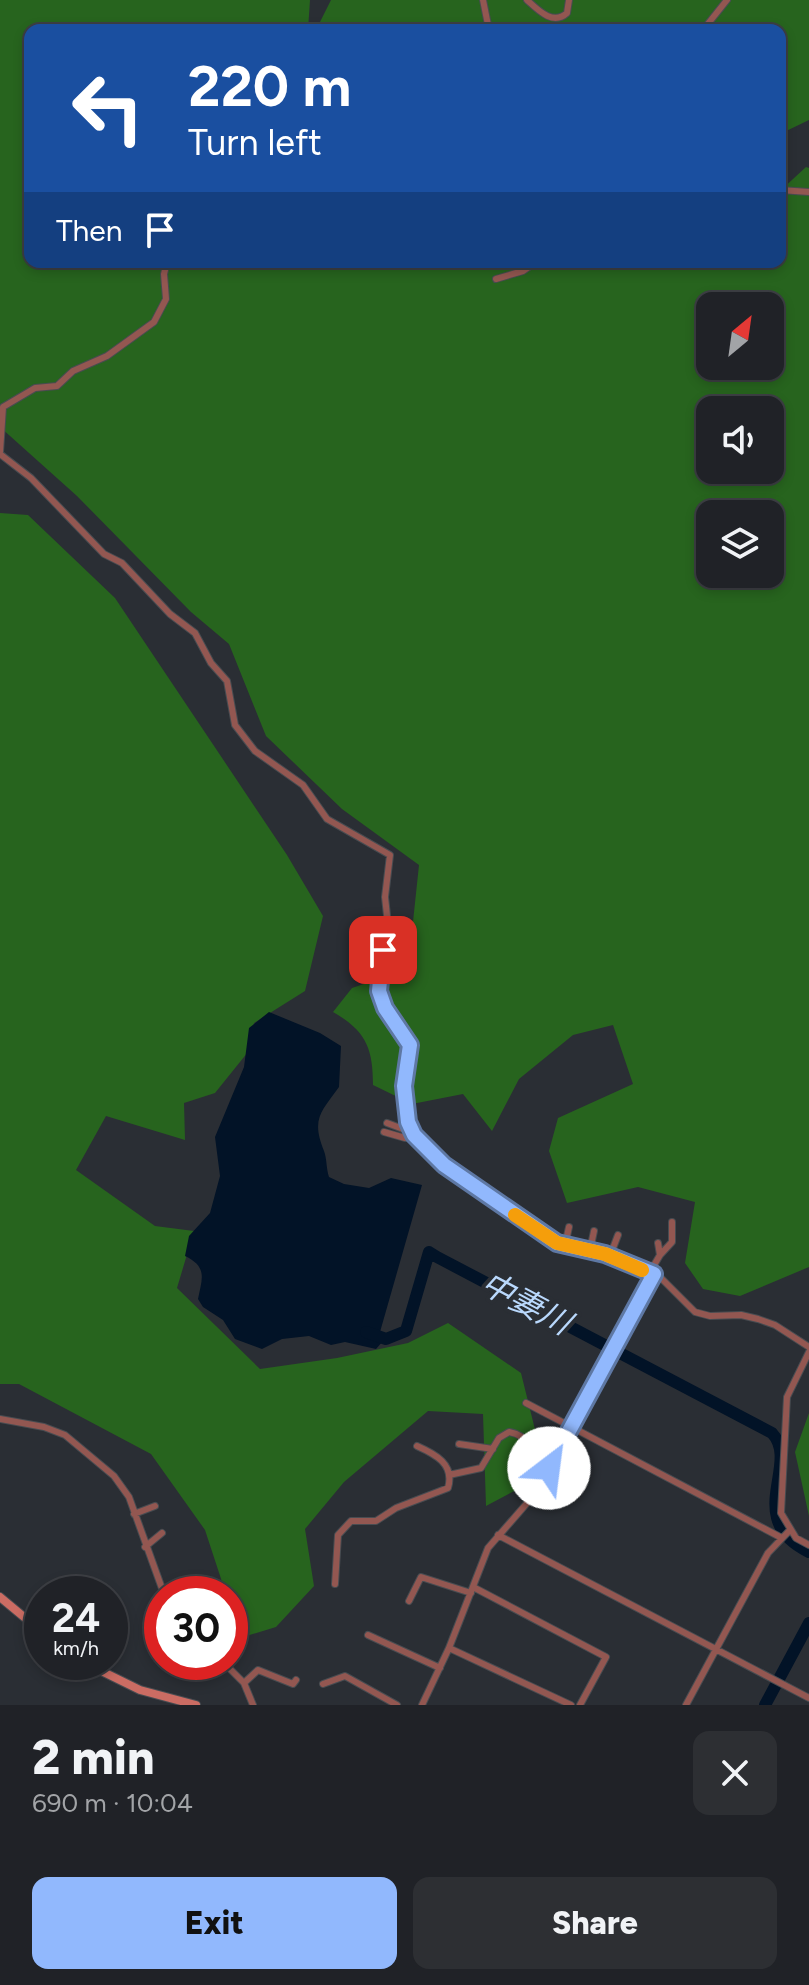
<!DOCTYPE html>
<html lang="en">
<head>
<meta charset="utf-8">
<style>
	body { margin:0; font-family:Figtree,"Noto Sans JP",sans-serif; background:#2d2f33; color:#f1f3f6; height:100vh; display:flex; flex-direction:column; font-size:30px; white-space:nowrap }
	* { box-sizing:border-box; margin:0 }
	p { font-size:26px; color:#a2a4a7 }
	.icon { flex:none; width:44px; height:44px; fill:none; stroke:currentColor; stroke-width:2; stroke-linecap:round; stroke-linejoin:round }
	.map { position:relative; height:1705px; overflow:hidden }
	.panel { display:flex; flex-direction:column; background:#202227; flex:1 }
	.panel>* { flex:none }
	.banner { position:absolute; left:24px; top:24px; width:762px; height:244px; border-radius:16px; box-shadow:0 4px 12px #0003,0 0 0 2px #3d3f44; background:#1a4fa0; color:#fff; overflow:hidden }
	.needle { width:52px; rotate:29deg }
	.controls { position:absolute; left:696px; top:292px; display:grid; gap:16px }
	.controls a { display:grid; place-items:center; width:88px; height:88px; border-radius:16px; background:#202227; box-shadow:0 4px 12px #0003,0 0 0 2px #3d3f44; font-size:40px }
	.speed { position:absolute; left:24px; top:1576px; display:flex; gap:16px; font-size:40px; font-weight:700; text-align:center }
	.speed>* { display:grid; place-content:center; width:104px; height:104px; border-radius:50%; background:#202227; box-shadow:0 4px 12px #0003,0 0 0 2px #3d3f44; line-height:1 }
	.speed small { font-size:20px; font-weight:400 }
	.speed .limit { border:12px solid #d22; background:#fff; color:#111 }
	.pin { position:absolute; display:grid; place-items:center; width:68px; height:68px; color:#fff; margin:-34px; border-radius:16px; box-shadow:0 4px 12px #0006 }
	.me { position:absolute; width:88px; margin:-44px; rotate:30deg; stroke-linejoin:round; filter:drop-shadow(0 0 6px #0008) }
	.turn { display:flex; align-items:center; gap:28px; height:168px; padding:0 32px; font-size:36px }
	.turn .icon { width:104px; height:104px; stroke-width:2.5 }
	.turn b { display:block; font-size:56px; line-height:68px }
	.then { display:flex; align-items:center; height:76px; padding:0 32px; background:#0003; gap:16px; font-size:30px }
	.round { display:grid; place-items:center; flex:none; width:84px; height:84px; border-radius:16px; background:#2d2f33 }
	.summary { display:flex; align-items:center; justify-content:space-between; height:136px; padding:0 32px }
	h1 { font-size:48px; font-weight:800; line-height:60px }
	.cta { display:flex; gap:16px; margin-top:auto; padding:16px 32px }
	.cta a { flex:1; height:92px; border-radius:16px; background:#91b8fd; color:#111; font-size:32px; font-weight:800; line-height:92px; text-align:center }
	.cta a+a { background:#2d2f33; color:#f1f3f6 }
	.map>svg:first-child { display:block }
	.forest { fill:#27641e; fill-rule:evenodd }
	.water { fill:#021327 }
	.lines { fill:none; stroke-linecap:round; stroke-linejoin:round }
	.river { stroke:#021327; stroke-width:12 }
	.street-casing { stroke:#484c51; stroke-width:8 }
	.secondary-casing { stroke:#484c51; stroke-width:10 }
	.street { stroke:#935751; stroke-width:6 }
	.secondary { stroke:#cb6c63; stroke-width:8 }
	.route-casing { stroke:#5e78a4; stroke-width:20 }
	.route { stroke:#91b8fd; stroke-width:14 }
	.slow { stroke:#f59e0b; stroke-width:14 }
	.labels { text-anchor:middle; stroke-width:8; stroke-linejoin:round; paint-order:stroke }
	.water-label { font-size:32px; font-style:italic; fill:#b9d8fc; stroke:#2a2e34 }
</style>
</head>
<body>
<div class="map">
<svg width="809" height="1705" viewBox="0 0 809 1705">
	<rect width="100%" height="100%" fill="#2a2e34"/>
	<path class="forest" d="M 0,0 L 310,0 L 308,30 L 30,30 L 30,262 L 780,262 L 780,191 L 806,167 L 809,168 L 809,1267 L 740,1296 L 703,1289 L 685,1263 L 695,1202 L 638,1187 L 567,1203 L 549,1151 L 558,1118 L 633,1084 L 613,1025 L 573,1035 L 519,1079 L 492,1131 L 463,1094 L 412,1104 L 373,1085 C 373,1048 366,1031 333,1012 L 352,988 L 408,969 L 419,865 L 342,809 L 266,736 L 229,644 L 191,612 L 77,496 L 0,427 ZM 710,306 L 770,306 L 770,366 L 710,366 ZM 710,410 L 770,410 L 770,470 L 710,470 ZM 710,514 L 770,514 L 770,574 L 710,574 Z
		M 331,0 L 809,0 L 809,120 L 780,134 L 780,30 L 316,30 Z
		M 0,513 L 28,515 L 115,598 L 287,855 L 323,916 L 305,991 L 254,1023 L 248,1052 L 215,1093 L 184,1103 L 185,1140 L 106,1116 L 76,1170 L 155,1226 L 194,1231 L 177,1288 L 260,1369 L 337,1358 L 408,1343 L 448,1323 L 521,1373 L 546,1474 L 486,1506 L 483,1414 L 428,1411 L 344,1482 L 305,1529 L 314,1586 L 276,1627 L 240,1638 L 230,1606 L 230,1594 L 226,1594 L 205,1530 L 151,1454 L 19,1384 L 0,1384 Z
		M 809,1413 L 809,1516 L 795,1452 Z"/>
	<path class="water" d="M 269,1012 L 320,1033 L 341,1046 L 339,1087 C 321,1112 311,1119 324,1151 C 327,1159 326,1168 329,1177 L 344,1184 L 369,1188 L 391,1178 L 422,1185 L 380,1332 L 383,1341 L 376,1349 L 345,1342 L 331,1345 L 309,1336 L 282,1339 L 262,1349 L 235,1339 L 223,1320 L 203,1307 L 198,1299 C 202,1279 208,1267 185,1256 L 189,1236 L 210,1213 L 220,1176 L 215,1137 L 244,1067 L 249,1028 Z"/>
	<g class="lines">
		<path class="river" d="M 366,1332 L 386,1339 L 406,1331 L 429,1252 L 437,1257 L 772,1433 C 801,1464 742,1519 809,1552
			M 765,1705 L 809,1623"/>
		<defs>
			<path id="street" d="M 483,0 L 489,30
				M 527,0 C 538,10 553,26 567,13 L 569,0
				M 703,30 L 727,0
				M 780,190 L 809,192
				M 496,279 L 523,271 L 536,262
				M 0,452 L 3,407 L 35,388 L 57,386 L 73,371 L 107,356 L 154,322 L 166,299 L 164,274 L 167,262
				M 0,454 L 31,478 L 104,554 L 122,563 L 170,614 L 195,633 L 211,663 L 227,681 L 235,725 L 255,751 L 303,785 L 327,819 L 390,855 L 385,897 L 389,934 L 380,965 L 379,991 L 385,1008 L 410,1045 L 404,1086 L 408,1122 L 416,1138 L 460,1179 L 557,1243 L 605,1254 L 660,1277 L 695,1312 L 710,1316 L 741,1315 L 758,1319 L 775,1325 L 809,1347
				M 387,1123 L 411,1132
				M 384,1132 L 405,1138 L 414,1135
				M 565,1245 L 569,1227
				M 590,1250 L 594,1231
				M 660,1255 L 672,1242 L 672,1222
				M 610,1256 L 618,1235
				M 650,1272 L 660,1255 L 658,1243
				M 809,1352 L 787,1397 L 781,1513 L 796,1538 L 809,1545
				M 526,1403 L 780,1537
				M 0,1419 L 44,1427 L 65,1435 L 114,1476 L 129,1497 L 164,1594
				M 459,1444 L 493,1449
				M 449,1475 L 481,1468 L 499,1438 L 509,1432 C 534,1436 536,1460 541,1481
				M 134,1514 L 155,1506
				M 498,1535 L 809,1698
				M 145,1547 L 162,1533
				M 335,1584 L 338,1535 L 351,1521 L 376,1521 L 396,1508 L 448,1488 C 455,1464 435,1454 417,1446
				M 473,1587 L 606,1657 L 580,1705
				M 409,1601 L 421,1577 L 471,1593
				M 368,1635 L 440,1668
				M 449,1648 L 571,1705
				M 223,1662 L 244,1683 L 253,1705
				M 244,1683 L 258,1670 L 293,1684 L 296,1680
				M 323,1684 L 345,1676 L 397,1705
				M 422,1705 L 449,1648 L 488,1548 L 528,1502 L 546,1474 L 654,1274
				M 686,1705 L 768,1553 L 790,1530"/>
			<path id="secondary" d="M 0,1597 L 42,1632
				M 83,1662 L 140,1690 L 196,1705"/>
		</defs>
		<use href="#street" class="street-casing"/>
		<use href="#secondary" class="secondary-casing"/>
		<use href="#street" class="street"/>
		<use href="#secondary" class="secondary"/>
	</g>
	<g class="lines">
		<defs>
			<path id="route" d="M 383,950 L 379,991 L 385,1008 L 410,1045 L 404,1086 L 408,1122 L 414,1135 L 444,1165 L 557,1243 L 605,1254 L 654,1274 L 549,1468"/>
		</defs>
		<use href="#route" class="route-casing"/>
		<use href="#route" class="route"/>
		<path class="slow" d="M 515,1215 L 557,1243 L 605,1254 L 642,1270"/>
	</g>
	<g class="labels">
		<g class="water-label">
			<text transform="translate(526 1303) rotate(28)" y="11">中妻川</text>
		</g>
	</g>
</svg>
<div class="controls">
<a><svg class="needle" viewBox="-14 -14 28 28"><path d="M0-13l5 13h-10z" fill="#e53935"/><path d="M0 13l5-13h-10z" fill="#a2a4a7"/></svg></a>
<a><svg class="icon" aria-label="sound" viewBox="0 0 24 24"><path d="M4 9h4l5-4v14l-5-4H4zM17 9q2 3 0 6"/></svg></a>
<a><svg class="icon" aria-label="layers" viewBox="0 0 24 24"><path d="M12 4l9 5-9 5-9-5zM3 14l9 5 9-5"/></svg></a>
</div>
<div class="speed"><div>24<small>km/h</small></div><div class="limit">30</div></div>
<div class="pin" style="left:383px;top:950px;background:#d93025"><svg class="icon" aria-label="arrive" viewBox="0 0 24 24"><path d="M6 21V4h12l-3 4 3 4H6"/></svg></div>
<svg class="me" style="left:549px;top:1468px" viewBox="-20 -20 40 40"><circle r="19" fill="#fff"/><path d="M0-13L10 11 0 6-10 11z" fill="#91b8fd"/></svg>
<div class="banner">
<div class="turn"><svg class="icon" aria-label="left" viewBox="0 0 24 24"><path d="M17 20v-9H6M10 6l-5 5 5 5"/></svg><div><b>220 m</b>Turn left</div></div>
<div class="then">Then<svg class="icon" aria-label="arrive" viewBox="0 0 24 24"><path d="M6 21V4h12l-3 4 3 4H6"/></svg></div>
</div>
</div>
<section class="panel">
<div class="summary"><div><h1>2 min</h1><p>690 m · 10:04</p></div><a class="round"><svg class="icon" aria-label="close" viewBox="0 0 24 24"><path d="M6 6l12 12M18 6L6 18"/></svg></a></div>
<div class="cta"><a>Exit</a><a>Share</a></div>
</section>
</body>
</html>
